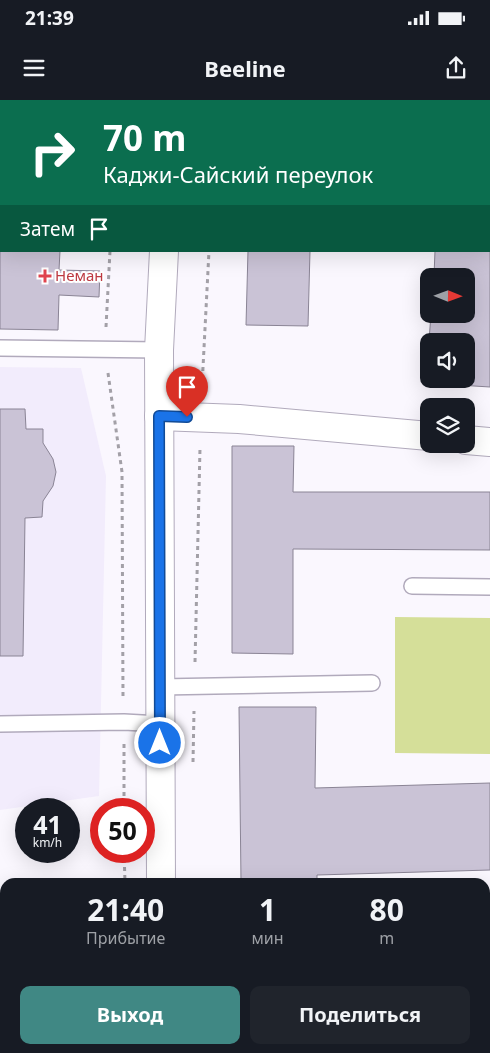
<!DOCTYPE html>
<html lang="ru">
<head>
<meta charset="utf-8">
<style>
	body { margin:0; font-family:"Noto Sans",sans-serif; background:#20242c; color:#f1f3f6; height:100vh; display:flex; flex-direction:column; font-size:19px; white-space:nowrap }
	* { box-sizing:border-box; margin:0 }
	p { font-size:16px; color:#9ea1a6 }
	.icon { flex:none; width:28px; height:28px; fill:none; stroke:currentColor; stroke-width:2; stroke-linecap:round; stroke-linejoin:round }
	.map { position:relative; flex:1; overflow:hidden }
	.panel { position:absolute; left:0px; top:778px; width:490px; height:176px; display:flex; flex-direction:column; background:#171b24; border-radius:15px 15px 0 0; box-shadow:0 5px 20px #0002 }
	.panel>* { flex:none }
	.top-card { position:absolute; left:0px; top:0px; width:490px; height:152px; box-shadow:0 5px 20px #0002; background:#0b6e4f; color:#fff; overflow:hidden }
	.needle { width:32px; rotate:91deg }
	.buttons { position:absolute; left:420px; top:168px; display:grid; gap:10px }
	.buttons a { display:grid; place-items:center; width:55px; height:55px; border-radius:10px; background:#171b24; box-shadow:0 5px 20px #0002; font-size:25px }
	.speed { position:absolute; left:15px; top:698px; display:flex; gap:10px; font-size:25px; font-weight:700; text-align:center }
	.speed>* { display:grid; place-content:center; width:65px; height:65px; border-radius:50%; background:#171b24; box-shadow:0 5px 20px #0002; line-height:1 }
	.speed small { font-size:12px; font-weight:400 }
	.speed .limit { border:8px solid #d22; background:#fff; color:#111 }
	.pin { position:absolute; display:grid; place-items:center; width:42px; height:42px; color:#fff; margin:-51px -21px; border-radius:50% 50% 50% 0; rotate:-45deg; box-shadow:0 0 5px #0007 }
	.pin .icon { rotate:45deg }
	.me { position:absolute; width:55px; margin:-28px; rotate:0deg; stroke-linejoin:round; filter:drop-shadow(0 0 4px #0008) }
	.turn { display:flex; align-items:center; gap:18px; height:105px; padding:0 20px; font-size:22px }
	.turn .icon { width:65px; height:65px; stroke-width:2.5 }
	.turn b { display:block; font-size:35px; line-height:42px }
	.then { display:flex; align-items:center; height:48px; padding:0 20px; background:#0003; gap:10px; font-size:19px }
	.eta { display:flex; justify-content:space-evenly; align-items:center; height:85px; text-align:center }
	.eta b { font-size:30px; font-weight:700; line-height:35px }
	.action { display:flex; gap:10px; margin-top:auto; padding:10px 20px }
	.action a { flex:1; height:58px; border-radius:10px; background:#408884; color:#fff; font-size:20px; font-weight:700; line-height:58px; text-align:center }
	.action a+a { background:#20242c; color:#f1f3f6 }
	.status { display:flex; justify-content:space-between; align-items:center; height:35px; padding:0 25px; background:#171b24; direction:ltr }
	.status svg { height:14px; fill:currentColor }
	header { display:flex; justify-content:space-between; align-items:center; height:65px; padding:0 20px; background:#171b24; font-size:22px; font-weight:700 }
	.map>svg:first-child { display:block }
	.built { fill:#f2ecfc }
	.green { fill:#d5df99 }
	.building { fill:#cac3d6; stroke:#8a8495 }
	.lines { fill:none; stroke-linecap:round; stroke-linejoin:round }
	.service-casing { stroke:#b1aabc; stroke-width:18 }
	.minor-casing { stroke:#b1aabc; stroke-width:30 }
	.secondary-casing { stroke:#b1aabc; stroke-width:30 }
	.path { stroke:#a3a0a7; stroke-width:3; stroke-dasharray:4 4; stroke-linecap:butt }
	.service { stroke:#fff; stroke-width:15 }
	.minor { stroke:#fff; stroke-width:28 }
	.secondary { stroke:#fff; stroke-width:28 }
	.route-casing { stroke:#114b97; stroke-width:12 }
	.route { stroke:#1a73e8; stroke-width:9 }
	.health-dot { fill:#e0444e; stroke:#fff; stroke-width:2 }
	.labels { text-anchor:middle; stroke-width:4; stroke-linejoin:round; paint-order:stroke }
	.health-label { font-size:15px; fill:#be3a42; stroke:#fff; text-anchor:start }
</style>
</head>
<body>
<div class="status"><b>21:39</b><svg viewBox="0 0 49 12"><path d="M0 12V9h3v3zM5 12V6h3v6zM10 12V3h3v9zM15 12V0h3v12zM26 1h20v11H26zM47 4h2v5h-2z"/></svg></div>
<header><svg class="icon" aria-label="menu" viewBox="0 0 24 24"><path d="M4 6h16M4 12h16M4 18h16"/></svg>Beeline<svg class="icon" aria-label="share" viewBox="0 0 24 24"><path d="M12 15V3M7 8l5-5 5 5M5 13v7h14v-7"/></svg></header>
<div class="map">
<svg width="490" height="953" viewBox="0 0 490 953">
	<rect width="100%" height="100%" fill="#faf7fe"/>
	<path class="built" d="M 0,267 L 81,268 L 106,376 L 99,696 L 0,710 Z"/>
	<path class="green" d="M 395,517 L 490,518 L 490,654 L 395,653 Z"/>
	<path class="building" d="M 0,151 L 60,151 L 59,170 L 100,171 L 99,197 L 59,195 L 58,230 L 0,229 Z
		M 248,151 L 310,151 L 308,226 L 246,225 Z
		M 435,151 L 490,151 L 490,287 L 426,283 L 429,249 L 429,279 L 466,279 L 466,241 L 429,241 L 431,214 L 466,214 L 466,176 L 434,176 Z
		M 0,309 L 25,309 L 26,329 L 43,329 L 43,343 L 53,359 L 56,372 L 53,386 L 43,401 L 42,417 L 25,418 L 23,556 L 0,556 Z
		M 232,346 L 294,346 L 293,392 L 490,392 L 490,450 L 293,449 L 293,554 L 232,553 Z
		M 239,607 L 316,607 L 315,688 L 490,683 L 490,770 L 317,775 L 317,782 L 241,782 Z"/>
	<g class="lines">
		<defs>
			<path id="service" d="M 0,248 L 159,250
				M 412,486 L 490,487
				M 160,587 L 372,583
				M 0,624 L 124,622 L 160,624"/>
			<path id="minor" d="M 159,316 L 239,319 L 429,336
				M 466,340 L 490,342
				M 485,820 L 490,820"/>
			<path id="secondary" d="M 173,1 L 173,0
				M 161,782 L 159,250 L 164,151
				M 166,949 L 166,953"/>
		</defs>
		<use href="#service" class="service-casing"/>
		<use href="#minor" class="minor-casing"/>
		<use href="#secondary" class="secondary-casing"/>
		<path class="path" d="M 118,1 L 118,0
			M 217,1 L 217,0
			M 106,227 L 110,151
			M 108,273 L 122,372 L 123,598
			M 202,287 L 209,151
			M 195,562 L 200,348
			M 124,644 L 124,709
			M 193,662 L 194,611
			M 124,751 L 125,782
			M 126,949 L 126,953"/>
		<use href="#service" class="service"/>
		<use href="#minor" class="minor"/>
		<use href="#secondary" class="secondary"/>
	</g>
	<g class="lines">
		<defs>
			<path id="route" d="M 160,643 L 159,316 L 187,317"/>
		</defs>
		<use href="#route" class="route-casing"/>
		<use href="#route" class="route"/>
	</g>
	<path class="health-dot" d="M42.5 168.5h5v5h5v5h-5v5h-5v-5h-5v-5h5z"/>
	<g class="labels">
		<g class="health-label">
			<text x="55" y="181">Неман</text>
		</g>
	</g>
</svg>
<div class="buttons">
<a><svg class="needle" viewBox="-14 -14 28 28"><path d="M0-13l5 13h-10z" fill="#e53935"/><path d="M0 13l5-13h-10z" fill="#9ea1a6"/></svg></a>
<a><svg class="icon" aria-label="sound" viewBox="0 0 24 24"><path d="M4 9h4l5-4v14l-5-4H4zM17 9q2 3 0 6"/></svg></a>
<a><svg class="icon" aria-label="layers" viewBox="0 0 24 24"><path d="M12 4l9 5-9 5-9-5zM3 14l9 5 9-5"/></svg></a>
</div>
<div class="speed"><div>41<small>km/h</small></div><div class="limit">50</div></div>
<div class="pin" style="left:187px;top:317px;background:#d93025"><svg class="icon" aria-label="arrive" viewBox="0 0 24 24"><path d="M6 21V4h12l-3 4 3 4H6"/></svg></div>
<svg class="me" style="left:160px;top:643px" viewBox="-20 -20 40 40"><circle r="17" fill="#1a73e8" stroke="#fff" stroke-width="3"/><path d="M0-11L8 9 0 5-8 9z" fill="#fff"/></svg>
<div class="top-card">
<div class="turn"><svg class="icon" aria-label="right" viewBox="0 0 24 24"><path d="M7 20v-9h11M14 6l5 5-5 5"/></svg><div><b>70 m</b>Каджи-Сайский переулок</div></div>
<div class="then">Затем<svg class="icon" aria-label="arrive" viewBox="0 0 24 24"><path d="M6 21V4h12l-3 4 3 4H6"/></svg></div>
</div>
<section class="panel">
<div class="eta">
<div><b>21:40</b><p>Прибытие</p></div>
<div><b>1</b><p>мин</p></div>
<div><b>80</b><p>m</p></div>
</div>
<div class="action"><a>Выход</a><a>Поделиться</a></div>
</section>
</div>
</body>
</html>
